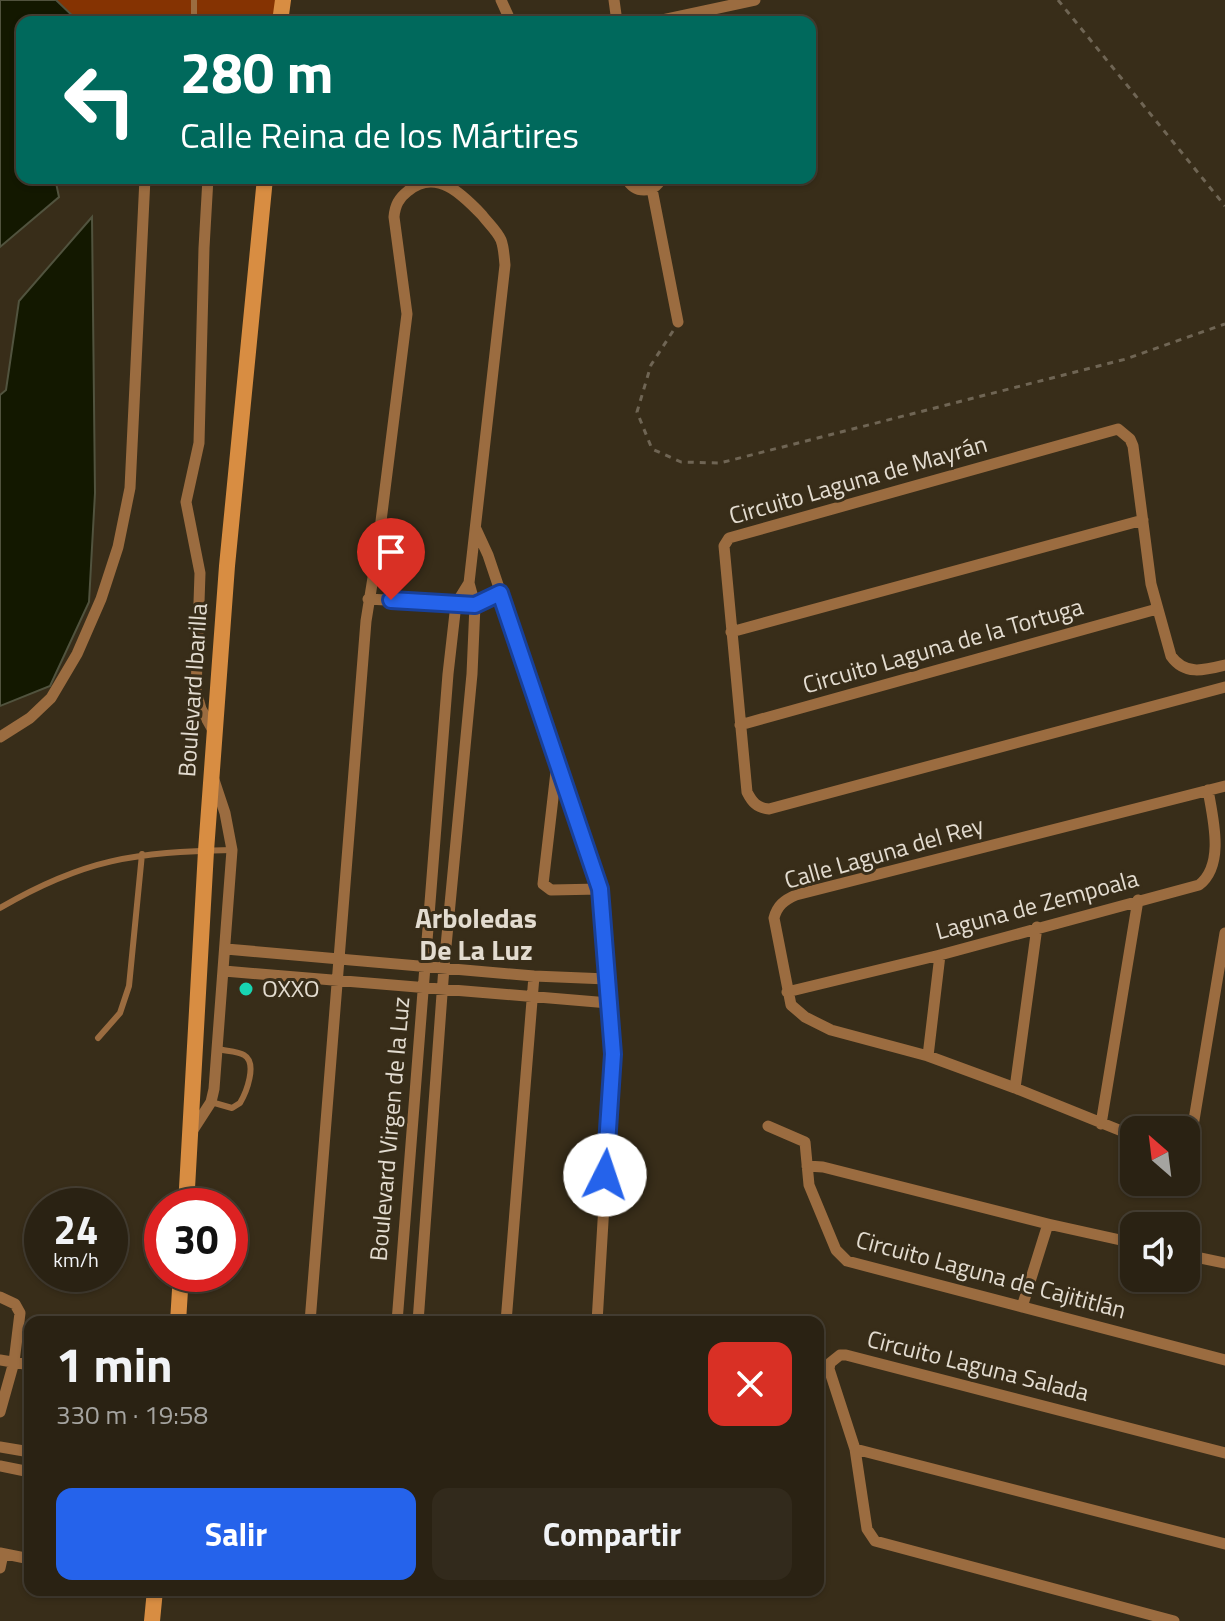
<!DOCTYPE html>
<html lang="es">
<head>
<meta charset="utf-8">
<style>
	body { margin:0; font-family:"Titillium Web",sans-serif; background:#322a1c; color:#f1f3f6; height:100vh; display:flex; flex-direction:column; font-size:30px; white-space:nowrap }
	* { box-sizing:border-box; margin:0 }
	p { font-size:26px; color:#a5a4a0 }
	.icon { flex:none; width:44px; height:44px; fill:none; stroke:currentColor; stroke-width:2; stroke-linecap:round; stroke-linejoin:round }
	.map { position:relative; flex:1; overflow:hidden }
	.side { position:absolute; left:24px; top:1316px; width:800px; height:280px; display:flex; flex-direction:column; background:#2a2213; border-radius:16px; box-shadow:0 2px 6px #0004,0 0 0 2px #463f33 }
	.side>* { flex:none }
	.hud { position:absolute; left:16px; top:16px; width:800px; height:168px; border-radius:16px; box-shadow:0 2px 6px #0004,0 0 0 2px #463f33; background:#00695c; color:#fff; overflow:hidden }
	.needle { width:52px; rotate:332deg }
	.tools { position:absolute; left:1120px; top:1116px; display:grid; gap:16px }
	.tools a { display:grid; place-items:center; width:80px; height:80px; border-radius:16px; background:#2a2213; box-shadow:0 2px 6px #0004,0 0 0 2px #463f33; font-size:40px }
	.speed { position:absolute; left:24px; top:1188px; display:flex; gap:16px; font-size:40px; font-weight:700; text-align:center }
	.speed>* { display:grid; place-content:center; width:104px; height:104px; border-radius:50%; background:#2a2213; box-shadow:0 2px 6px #0004,0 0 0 2px #463f33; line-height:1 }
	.speed small { font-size:20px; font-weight:400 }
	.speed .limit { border:12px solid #d22; background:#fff; color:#111 }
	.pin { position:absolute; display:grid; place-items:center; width:68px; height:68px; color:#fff; margin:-82px -34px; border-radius:50% 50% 50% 0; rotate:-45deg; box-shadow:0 0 8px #0007 }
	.pin .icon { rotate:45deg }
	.me { position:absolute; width:88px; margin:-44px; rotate:4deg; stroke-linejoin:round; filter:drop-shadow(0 0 6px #0008) }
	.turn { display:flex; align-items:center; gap:28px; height:168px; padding:0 32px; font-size:36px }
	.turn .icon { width:104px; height:104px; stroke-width:2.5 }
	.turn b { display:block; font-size:56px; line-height:68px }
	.round { display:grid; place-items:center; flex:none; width:84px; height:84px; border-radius:16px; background:#322a1c }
	.head { display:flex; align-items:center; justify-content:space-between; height:136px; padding:0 32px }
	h1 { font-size:48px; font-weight:700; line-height:60px }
	.cta { display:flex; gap:16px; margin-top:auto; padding:16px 32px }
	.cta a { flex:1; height:92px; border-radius:16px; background:#2563eb; color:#fff; font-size:32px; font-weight:700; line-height:92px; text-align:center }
	.cta a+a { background:#322a1c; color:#f1f3f6 }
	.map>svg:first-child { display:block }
	.green { fill:#853302 }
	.water { fill:#131800; stroke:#51533e; stroke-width:2 }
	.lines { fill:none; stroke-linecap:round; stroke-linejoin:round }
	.path { stroke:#6f6554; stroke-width:3; stroke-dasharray:6 6; stroke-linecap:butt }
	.lane { stroke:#9b6c40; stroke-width:6 }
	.street { stroke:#9b6c40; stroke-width:11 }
	.secondary { stroke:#d88d42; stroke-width:16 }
	.route-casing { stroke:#184099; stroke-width:20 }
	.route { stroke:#2563eb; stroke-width:14 }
	.poi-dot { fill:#18d5b2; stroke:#382d19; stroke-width:3 }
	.labels { text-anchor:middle; stroke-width:6; stroke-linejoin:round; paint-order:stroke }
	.street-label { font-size:24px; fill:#e3dcd0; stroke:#382d19 }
	.poi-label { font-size:24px; fill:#e3dcd0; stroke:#382d19; text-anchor:start }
	.quarter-label { font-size:28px; font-weight:bold; fill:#e3dcd0; stroke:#382d19 }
</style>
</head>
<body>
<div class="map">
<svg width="1225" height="1621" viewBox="0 0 1225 1621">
	<rect width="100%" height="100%" fill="#382d19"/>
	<path class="green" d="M 0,0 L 279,0 L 277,22 L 22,22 Z"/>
	<path class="water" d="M 0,0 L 56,0 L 78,21 L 22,22 L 22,178 L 55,178 L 59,197 L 0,247 Z
		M 92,217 L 95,493 L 89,602 L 50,686 L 0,706 L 0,395 L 6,390 L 19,301 Z"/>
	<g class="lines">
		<path class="path" d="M 1058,0 L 1225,206
			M 673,331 L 651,365 L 637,412 L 652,449 L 681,462 L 720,463 L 1126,359 L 1225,324
			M 27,1547 L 30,1529"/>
		<path class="lane" d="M 194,0 L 194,22
			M 0,908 C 84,859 135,852 232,850
			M 98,1038 L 120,1013 L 129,986 L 142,854
			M 211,1102 L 232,1108 L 240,1103 C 246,1093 258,1063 244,1055 C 238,1051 225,1051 218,1049"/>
		<path class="street" d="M 501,0 L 511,22
			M 614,0 L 617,22
			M 653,22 L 755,0
			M 208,178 L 204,248 L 199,443 L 186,502 L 200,573 L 196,691 L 201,709 L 214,732
			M 626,178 C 635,194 653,194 662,178
			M 652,189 L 678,322
			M 476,529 L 488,555 L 600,889 L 613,1054 L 597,1322
			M 368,599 L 475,605 L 500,593
			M 731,632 L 1143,520
			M 1225,665 C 1205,670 1185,676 1171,656 L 1151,584 L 1133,446 L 1130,439 L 1118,429 L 729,538 L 724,546 L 747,792 C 752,802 757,808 769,809 L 1225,687
			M 740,725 L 1157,609
			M 0,737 L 30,718 L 51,698 L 77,654 L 101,599 L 118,547 L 130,488 L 145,178
			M 556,772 L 543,884 L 551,890 L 600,889
			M 226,949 L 534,976 L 607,979
			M 224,971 L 609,1003
			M 787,992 L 940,955 L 1199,885 C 1225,865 1213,819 1208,790
			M 928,1056 L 940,955
			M 1015,1088 L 1037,927
			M 1101,1124 L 1138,900
			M 768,1126 L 805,1142 L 809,1185 L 836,1250 L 847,1261 L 1225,1360
			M 191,1133 L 211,1102 L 214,1089 L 232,850 L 225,813 L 214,780
			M 1134,1136 L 1015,1088 L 928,1056 L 831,1030 L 805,1017 L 791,1005 L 774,918 C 777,906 784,900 796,895 L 1225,786
			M 1186,1142 L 1192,1132 L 1225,933
			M 807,1166 L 823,1167 L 1048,1224 L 1134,1243
			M 1186,1255 L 1225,1263
			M 0,1297 L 15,1304 L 20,1313 L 14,1362 L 0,1412
			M 1022,1307 L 1048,1224
			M 278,1322 L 281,1322
			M 310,1322 L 366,621 L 377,553 L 407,314 L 394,217 C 395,205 399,198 408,191 C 436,167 463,195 482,215 C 488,223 497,231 501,240 C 504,248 504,256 505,265 L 469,583 L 456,604 L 448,674 L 397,1322
			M 418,1322 L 444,967 L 472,674 L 475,605 L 469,583
			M 506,1322 L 534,976
			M 0,1360 L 30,1365
			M 0,1447 L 30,1452
			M 855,1449 L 1225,1544
			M 0,1466 L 30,1472
			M 0,1553 L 30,1559
			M 0,1568 L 3,1554
			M 1174,1621 L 875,1541 L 867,1529 L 855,1449 L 829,1369 L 830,1363 L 840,1355 L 846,1355 L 1225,1453"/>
		<path class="secondary" d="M 280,22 L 283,0
			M 186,1206 L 206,851 L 227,566 L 265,178
			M 178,1322 L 181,1274
			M 152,1621 L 155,1590"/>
	</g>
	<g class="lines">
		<defs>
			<path id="route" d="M 391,600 L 475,605 L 500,593 L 600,889 L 613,1054 L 605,1175"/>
		</defs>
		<use href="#route" class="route-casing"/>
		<use href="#route" class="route"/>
	</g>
	<circle class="poi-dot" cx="246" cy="989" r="8"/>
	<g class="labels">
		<g class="street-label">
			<text transform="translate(858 480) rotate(-16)" y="8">Circuito Laguna de Mayrán</text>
			<text transform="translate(943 646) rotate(-16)" y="8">Circuito Laguna de la Tortuga</text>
			<text transform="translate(193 690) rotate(-86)" y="8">Boulevard Ibarilla</text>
			<text transform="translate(884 853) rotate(-16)" y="8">Calle Laguna del Rey</text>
			<text transform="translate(1037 905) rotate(-15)" y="8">Laguna de Zempoala</text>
			<text transform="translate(390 1129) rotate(-85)" y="8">Boulevard Virgen de la Luz</text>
			<text transform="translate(991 1275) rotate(15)" y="8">Circuito Laguna de Cajititlán</text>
			<text transform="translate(978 1366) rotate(14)" y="8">Circuito Laguna Salada</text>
		</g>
		<g class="poi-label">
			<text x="262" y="997">OXXO</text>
		</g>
		<g class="quarter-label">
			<text x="476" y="928">Arboledas<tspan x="476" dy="32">De La Luz</tspan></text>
		</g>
	</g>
</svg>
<div class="tools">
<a><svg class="needle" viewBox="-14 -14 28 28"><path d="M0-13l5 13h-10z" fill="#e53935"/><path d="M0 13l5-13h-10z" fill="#a5a4a0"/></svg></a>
<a><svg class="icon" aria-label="sound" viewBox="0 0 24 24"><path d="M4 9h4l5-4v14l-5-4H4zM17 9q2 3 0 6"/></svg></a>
</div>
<div class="speed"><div>24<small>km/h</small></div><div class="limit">30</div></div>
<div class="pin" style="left:391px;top:600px;background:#d93025"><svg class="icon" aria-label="arrive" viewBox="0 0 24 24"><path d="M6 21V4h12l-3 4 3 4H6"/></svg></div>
<svg class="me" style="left:605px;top:1175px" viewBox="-20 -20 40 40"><circle r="19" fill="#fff"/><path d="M0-13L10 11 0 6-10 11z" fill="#2563eb"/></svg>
<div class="hud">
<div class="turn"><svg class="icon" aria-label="left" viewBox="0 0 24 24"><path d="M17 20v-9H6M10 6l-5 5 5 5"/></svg><div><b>280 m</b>Calle Reina de los Mártires</div></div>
</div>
<section class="side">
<div class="head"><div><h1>1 min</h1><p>330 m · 19:58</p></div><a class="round" style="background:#d93025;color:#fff"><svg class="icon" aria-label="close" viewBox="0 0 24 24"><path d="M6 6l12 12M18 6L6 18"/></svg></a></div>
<div class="cta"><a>Salir</a><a>Compartir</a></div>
</section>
</div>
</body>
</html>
